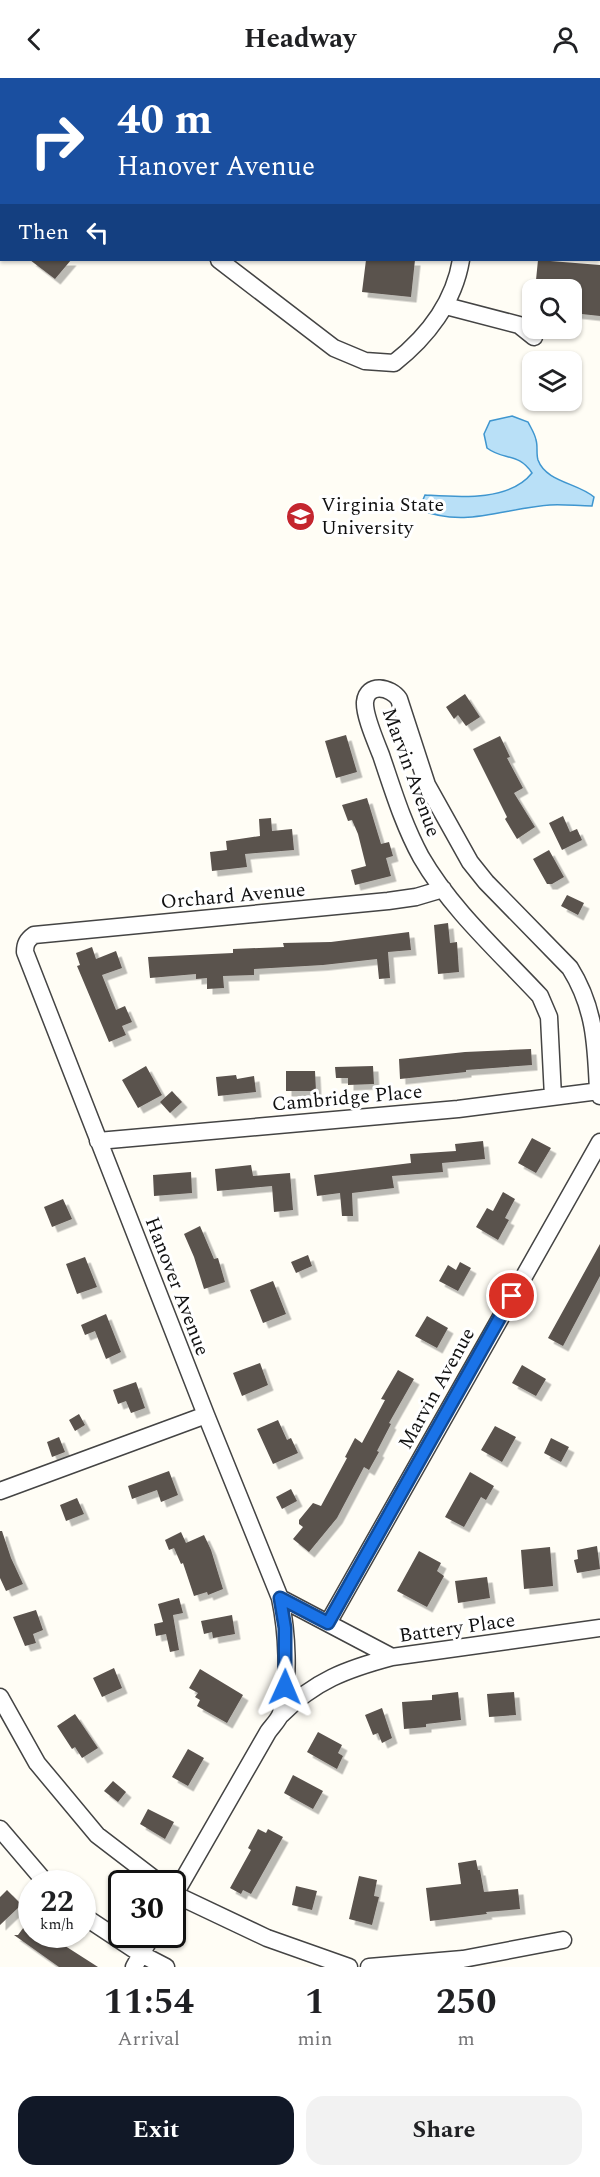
<!DOCTYPE html>
<html lang="en">
<head>
<meta charset="utf-8">
<style>
	body { margin:0; font-family:Spectral,serif; background:#f2f2f2; color:#202124; height:100vh; display:flex; flex-direction:column; font-size:22px; white-space:nowrap }
	* { box-sizing:border-box; margin:0 }
	p { font-size:20px; color:#757577 }
	.icon { flex:none; width:33px; height:33px; fill:none; stroke:currentColor; stroke-width:2; stroke-linecap:round; stroke-linejoin:round }
	.map { position:relative; height:1889px; overflow:hidden }
	.panel { display:flex; flex-direction:column; background:#fff; flex:1 }
	.panel>* { flex:none }
	.hud { position:absolute; left:0px; top:0px; width:600px; height:183px; box-shadow:0 2px 4px #0004; background:#1a4fa0; color:#fff; overflow:hidden }
	.controls { position:absolute; left:522px; top:201px; display:grid; gap:12px }
	.controls a { display:grid; place-items:center; width:60px; height:60px; border-radius:12px; background:#fff; box-shadow:0 2px 4px #0004; font-size:30px }
	.speed { position:absolute; left:18px; top:1792px; display:flex; gap:12px; font-size:30px; font-weight:700; text-align:center }
	.speed>* { display:grid; place-content:center; width:78px; height:78px; border-radius:50%; background:#fff; box-shadow:0 2px 4px #0004; line-height:1 }
	.speed small { font-size:15px; font-weight:400 }
	.speed .limit { border:3px solid #111; border-radius:9px; background:#fff; color:#111 }
	.pin { position:absolute; display:grid; place-items:center; width:51px; height:51px; color:#fff; margin:-26px; border:3px solid #fff; border-radius:50%; box-shadow:0 2px 6px #0007 }
	.me { position:absolute; width:66px; margin:-33px; rotate:1deg; stroke-linejoin:round; filter:drop-shadow(0 0 4px #0008) }
	.turn { display:flex; align-items:center; gap:21px; height:126px; padding:0 18px; font-size:27px }
	.turn .icon { width:78px; height:78px; stroke-width:2.5 }
	.turn b { display:block; font-size:42px; line-height:51px }
	.then { display:flex; align-items:center; height:57px; padding:0 18px; background:#0003; gap:12px; font-size:22px }
	.eta { display:flex; justify-content:space-evenly; align-items:center; height:102px; text-align:center }
	.eta b { font-size:36px; font-weight:700; line-height:42px }
	.button { display:flex; gap:12px; margin-top:auto; padding:12px 18px }
	.button a { flex:1; height:69px; border-radius:18px; background:#111827; color:#fff; font-size:24px; font-weight:700; line-height:69px; text-align:center }
	.button a+a { background:#f2f2f2; color:#202124 }
	header { display:flex; justify-content:space-between; align-items:center; height:78px; padding:0 18px; background:#fff; font-size:27px; font-weight:700 }
	.map>svg:first-child { display:block }
	.water { fill:#b9e0f7; stroke:#3f96cf; stroke-width:1.5 }
	.building { fill:#5a524d; filter:url(#shadow) }
	.lines { fill:none; stroke-linecap:round; stroke-linejoin:round }
	.minor-casing { stroke:#444; stroke-width:19 }
	.minor { stroke:#fff; stroke-width:16 }
	.route-casing { stroke:#114b97; stroke-width:15 }
	.route { stroke:#1a73e8; stroke-width:10 }
	.labels { text-anchor:middle; stroke-width:6; stroke-linejoin:round; paint-order:stroke }
	.poi-label { font-size:20px; fill:#111; stroke:#fff; text-anchor:start }
	.street-label { font-size:20px; fill:#111; stroke:#fff }
</style>
</head>
<body>
<header><svg class="icon" aria-label="back" viewBox="0 0 24 24"><path d="M15 5l-7 7 7 7"/></svg>Headway<svg class="icon" aria-label="person" viewBox="0 0 24 24"><circle cx="12" cy="8" r="4"/><path d="M4 21q1-7 8-7t8 7"/></svg></header>
<div class="map">
<svg width="600" height="1889" viewBox="0 0 600 1889">
	<defs>
		<filter id="shadow"><feDropShadow dx="5.5" dy="5.5" stdDeviation="0" flood-color="#0004"/></filter>
	</defs>
	<rect width="100%" height="100%" fill="#fffdf5"/>
	<path class="water" d="M 512,338 L 528,344 C 531,350 535,356 536,362 C 538,368 536,375 538,382 C 546,404 578,405 594,419 L 592,428 C 578,428 563,426 550,427 C 504,430 464,451 419,431 L 425,417 C 458,419 509,424 532,395 C 518,374 504,383 487,370 L 484,356 L 490,343 Z"/>
	<path class="building" d="M 30,182 L 71,182 L 55,201 Z
		M 366,182 L 415,182 L 411,219 L 362,214 Z
		M 538,182 L 600,187 L 600,238 L 572,235 L 572,212 L 535,212 Z
		M 465,616 L 480,639 L 466,648 L 458,637 L 454,641 L 446,629 Z
		M 346,657 L 357,694 L 336,700 L 325,663 Z
		M 500,658 L 510,679 L 507,680 L 523,710 L 514,715 L 535,749 L 517,761 L 505,741 L 507,739 L 473,671 Z
		M 367,720 L 381,766 L 389,764 L 393,778 L 386,780 L 391,798 L 355,807 L 351,792 L 366,788 L 358,756 L 352,742 L 348,743 L 342,727 Z
		M 563,738 L 570,754 L 577,751 L 582,762 L 562,772 L 549,745 Z
		M 271,740 L 272,753 L 292,751 L 294,772 L 245,776 L 247,789 L 212,793 L 210,774 L 227,772 L 226,763 L 260,758 L 259,741 Z
		M 549,772 L 564,799 L 552,806 L 547,806 L 533,781 Z
		M 567,817 L 584,825 L 578,837 L 561,828 Z
		M 448,845 L 450,865 L 457,864 L 459,894 L 438,896 L 434,847 Z
		M 409,854 L 411,872 L 388,874 L 390,900 L 379,901 L 377,881 L 323,887 L 254,891 L 254,897 L 223,898 L 224,910 L 207,911 L 207,900 L 196,901 L 196,896 L 150,900 L 148,879 L 233,875 L 233,871 L 284,869 L 283,865 L 331,864 Z
		M 92,869 L 96,881 L 116,873 L 122,890 L 102,897 L 116,932 L 125,928 L 132,944 L 122,948 L 126,957 L 109,964 L 77,888 L 80,887 L 76,875 Z
		M 531,971 L 532,987 L 466,992 L 466,994 L 400,1001 L 399,981 L 465,974 Z
		M 146,988 L 162,1017 L 138,1030 L 122,1002 Z
		M 373,988 L 374,1006 L 348,1007 L 348,1000 L 336,1000 L 335,989 Z
		M 286,993 L 315,993 L 316,1013 L 286,1013 Z
		M 236,997 L 237,1001 L 254,998 L 256,1014 L 218,1018 L 216,999 Z
		M 172,1013 L 182,1024 L 170,1035 L 160,1024 Z
		M 532,1060 L 551,1070 L 536,1095 L 518,1085 Z
		M 483,1063 L 485,1081 L 442,1085 L 443,1094 L 392,1098 L 394,1110 L 352,1115 L 353,1138 L 342,1138 L 340,1115 L 317,1118 L 314,1097 L 411,1085 L 410,1076 L 456,1073 L 455,1066 Z
		M 251,1087 L 253,1098 L 290,1095 L 293,1132 L 274,1134 L 272,1108 L 217,1113 L 215,1091 Z
		M 191,1094 L 192,1115 L 154,1118 L 153,1097 Z
		M 503,1114 L 515,1121 L 505,1140 L 509,1142 L 498,1162 L 476,1149 L 487,1130 L 493,1133 Z
		M 63,1121 L 72,1141 L 52,1149 L 44,1129 Z
		M 200,1148 L 214,1181 L 218,1180 L 225,1204 L 204,1211 L 194,1179 L 184,1156 Z
		M 600,1166 L 600,1198 L 563,1268 L 548,1260 Z
		M 308,1177 L 312,1188 L 296,1195 L 291,1184 Z
		M 85,1179 L 97,1209 L 77,1216 L 66,1186 Z
		M 460,1184 L 471,1190 L 458,1213 L 439,1203 L 448,1187 L 456,1192 Z
		M 273,1203 L 286,1236 L 263,1245 L 250,1212 Z
		M 106,1236 L 121,1274 L 106,1281 L 95,1253 L 85,1257 L 81,1247 Z
		M 427,1238 L 448,1250 L 437,1270 L 415,1258 Z
		M 260,1285 L 268,1307 L 242,1318 L 233,1295 Z
		M 522,1287 L 546,1301 L 536,1318 L 512,1305 Z
		M 398,1292 L 414,1301 L 389,1345 L 391,1346 L 377,1373 L 379,1374 L 369,1392 L 364,1389 L 337,1440 L 309,1474 L 293,1461 L 303,1449 L 299,1446 L 299,1442 L 313,1425 L 321,1428 L 347,1380 L 345,1379 L 355,1360 L 362,1365 L 385,1322 L 381,1321 Z
		M 136,1304 L 145,1330 L 131,1335 L 126,1323 L 118,1326 L 113,1312 Z
		M 79,1336 L 85,1347 L 75,1353 L 69,1342 Z
		M 278,1342 L 287,1362 L 291,1360 L 298,1375 L 273,1386 L 257,1351 Z
		M 495,1348 L 516,1359 L 502,1384 L 481,1372 Z
		M 59,1359 L 65,1374 L 52,1379 L 47,1364 Z
		M 551,1360 L 569,1369 L 561,1384 L 544,1375 Z
		M 169,1393 L 178,1417 L 161,1424 L 157,1412 L 132,1421 L 128,1408 Z
		M 470,1394 L 494,1408 L 486,1422 L 481,1419 L 464,1449 L 445,1439 Z
		M 291,1411 L 297,1423 L 282,1431 L 276,1419 Z
		M 77,1420 L 84,1436 L 66,1443 L 60,1427 Z
		M 0,1453 L 2,1453 L 11,1480 L 23,1506 L 6,1513 L 0,1500 Z
		M 181,1454 L 186,1465 L 204,1457 L 211,1472 L 223,1511 L 208,1517 L 207,1514 L 194,1518 L 183,1485 L 181,1486 L 174,1470 L 169,1472 L 165,1462 Z
		M 597,1468 L 600,1491 L 577,1495 L 574,1482 L 578,1481 L 577,1472 Z
		M 550,1469 L 553,1508 L 524,1511 L 521,1472 Z
		M 419,1473 L 441,1485 L 437,1493 L 444,1498 L 427,1529 L 397,1513 Z
		M 487,1499 L 490,1520 L 458,1525 L 455,1503 Z
		M 179,1520 L 183,1535 L 173,1537 L 179,1572 L 170,1574 L 166,1556 L 156,1558 L 154,1546 L 163,1544 L 158,1526 Z
		M 36,1532 L 43,1552 L 33,1556 L 36,1565 L 25,1568 L 13,1539 Z
		M 232,1537 L 235,1556 L 213,1560 L 212,1554 L 204,1556 L 201,1543 Z
		M 114,1590 L 122,1610 L 102,1619 L 93,1600 Z
		M 200,1591 L 243,1617 L 227,1645 L 197,1628 L 200,1622 L 195,1619 L 198,1615 L 189,1610 Z
		M 458,1614 L 461,1642 L 426,1646 L 426,1649 L 404,1651 L 402,1624 L 432,1622 L 432,1617 Z
		M 514,1614 L 516,1637 L 489,1639 L 487,1616 Z
		M 382,1630 L 392,1660 L 382,1665 L 378,1655 L 373,1657 L 365,1637 Z
		M 75,1636 L 98,1670 L 82,1680 L 75,1669 L 72,1671 L 57,1648 Z
		M 318,1654 L 342,1667 L 338,1675 L 343,1678 L 337,1691 L 307,1674 Z
		M 188,1671 L 204,1680 L 188,1708 L 172,1699 Z
		M 293,1697 L 323,1713 L 313,1731 L 284,1715 Z
		M 113,1703 L 126,1714 L 118,1724 L 104,1713 Z
		M 148,1731 L 174,1744 L 165,1761 L 140,1746 Z
		M 258,1751 L 266,1755 L 268,1751 L 283,1759 L 251,1816 L 243,1812 L 241,1816 L 230,1810 L 251,1772 L 248,1770 Z
		M 476,1782 L 478,1792 L 480,1792 L 484,1814 L 518,1811 L 520,1831 L 486,1834 L 487,1836 L 430,1843 L 426,1810 L 461,1806 L 458,1785 Z
		M 359,1798 L 377,1802 L 374,1818 L 379,1819 L 372,1847 L 349,1841 Z
		M 296,1808 L 317,1813 L 312,1832 L 292,1827 Z
		M 7,1812 L 19,1824 L 19,1829 L 0,1847 L 0,1819 Z
		M 32,1838 L 32,1857 L 48,1857 L 98,1889 L 59,1889 L 14,1857 L 18,1857 Z"/>
	<g class="lines">
		<defs>
			<path id="minor" d="M 164,0 L 167,2
				M 209,0 L 209,2
				M 0,15 L 2,16
				M 598,69 L 600,70
				M 219,182 L 334,270 L 365,283 L 394,285 C 427,259 454,224 461,182
				M 446,228 L 519,247 L 534,259
				M 443,811 L 416,819 L 388,823 L 34,857 C 27,862 25,866 25,874 L 206,1337 L 280,1520 L 392,1579 L 600,1550
				M 553,1019 L 549,939 L 540,918 C 499,874 451,831 421,779 C 403,746 393,712 381,677 C 376,664 364,637 365,624 C 367,604 391,609 399,621 L 427,707 L 470,784 L 486,804 L 570,890 C 595,930 596,967 598,1013 L 600,1018
				M 98,1063 L 458,1031 L 600,1013
				M 0,1413 L 206,1337
				M 328,1545 L 600,1064
				M 0,1619 L 37,1685 L 97,1757 L 161,1806
				M 281,1637 C 314,1603 347,1591 392,1579
				M 0,1751 L 47,1806
				M 172,1815 L 267,1860 L 349,1889
				M 172,1821 L 268,1654 C 272,1648 279,1642 281,1635 C 290,1602 287,1553 280,1520
				M 82,1837 L 141,1876 L 166,1889
				M 134,1889 L 152,1857
				M 369,1889 L 463,1881 L 563,1862"/>
		</defs>
		<use href="#minor" class="minor-casing"/>
		<use href="#minor" class="minor"/>
	</g>
	<g class="lines">
		<defs>
			<path id="route" d="M 285,1609 L 285,1550 L 280,1520 L 328,1545 L 512,1218"/>
		</defs>
		<use href="#route" class="route-casing"/>
		<use href="#route" class="route"/>
	</g>
	<defs>
		<symbol id="university-disc" viewBox="-11 -11 22 22"><circle r="9.5" fill="#c4262e" stroke="#fff"/><path d="M0-5L7-2L0 1L-7-2ZM-4 1L0 2.5L4 1V4Q0 6-4 4Z" fill="#fff"/></symbol>
	</defs>
	<g fill-rule="evenodd">
		<use href="#university-disc" x="284" y="422" width="33" height="33"/>
	</g>
	<g class="labels">
		<g class="poi-label">
			<text x="321" y="433">Virginia State<tspan x="321" dy="23">University</tspan></text>
		</g>
		<g class="street-label">
			<text transform="translate(412 694) rotate(70)" y="7">Marvin Avenue</text>
			<text transform="translate(233 817) rotate(-5)" y="7">Orchard Avenue</text>
			<text transform="translate(347 1019) rotate(-5)" y="7">Cambridge Place</text>
			<text transform="translate(178 1208) rotate(69)" y="7">Hanover Avenue</text>
			<text transform="translate(436 1310) rotate(-61)" y="7">Marvin Avenue</text>
			<text transform="translate(457 1549) rotate(-8)" y="7">Battery Place</text>
		</g>
	</g>
</svg>
<div class="controls">
<a><svg class="icon" aria-label="search" viewBox="0 0 24 24"><circle cx="10" cy="10" r="6"/><path d="M15 15l6 6"/></svg></a>
<a><svg class="icon" aria-label="layers" viewBox="0 0 24 24"><path d="M12 4l9 5-9 5-9-5zM3 14l9 5 9-5"/></svg></a>
</div>
<div class="speed"><div>22<small>km/h</small></div><div class="limit">30</div></div>
<div class="pin" style="left:512px;top:1218px;background:#d93025"><svg class="icon" aria-label="arrive" viewBox="0 0 24 24"><path d="M6 21V4h12l-3 4 3 4H6"/></svg></div>
<svg class="me" style="left:285px;top:1609px" viewBox="-20 -20 40 40"><path d="M0-17L14 15 0 8-14 15z" fill="#1a73e8" stroke="#fff" stroke-width="4"/></svg>
<div class="hud">
<div class="turn"><svg class="icon" aria-label="right" viewBox="0 0 24 24"><path d="M7 20v-9h11M14 6l5 5-5 5"/></svg><div><b>40 m</b>Hanover Avenue</div></div>
<div class="then">Then<svg class="icon" aria-label="left" viewBox="0 0 24 24"><path d="M17 20v-9H6M10 6l-5 5 5 5"/></svg></div>
</div>
</div>
<section class="panel">
<div class="eta">
<div><b>11:54</b><p>Arrival</p></div>
<div><b>1</b><p>min</p></div>
<div><b>250</b><p>m</p></div>
</div>
<div class="button"><a>Exit</a><a>Share</a></div>
</section>
</body>
</html>
